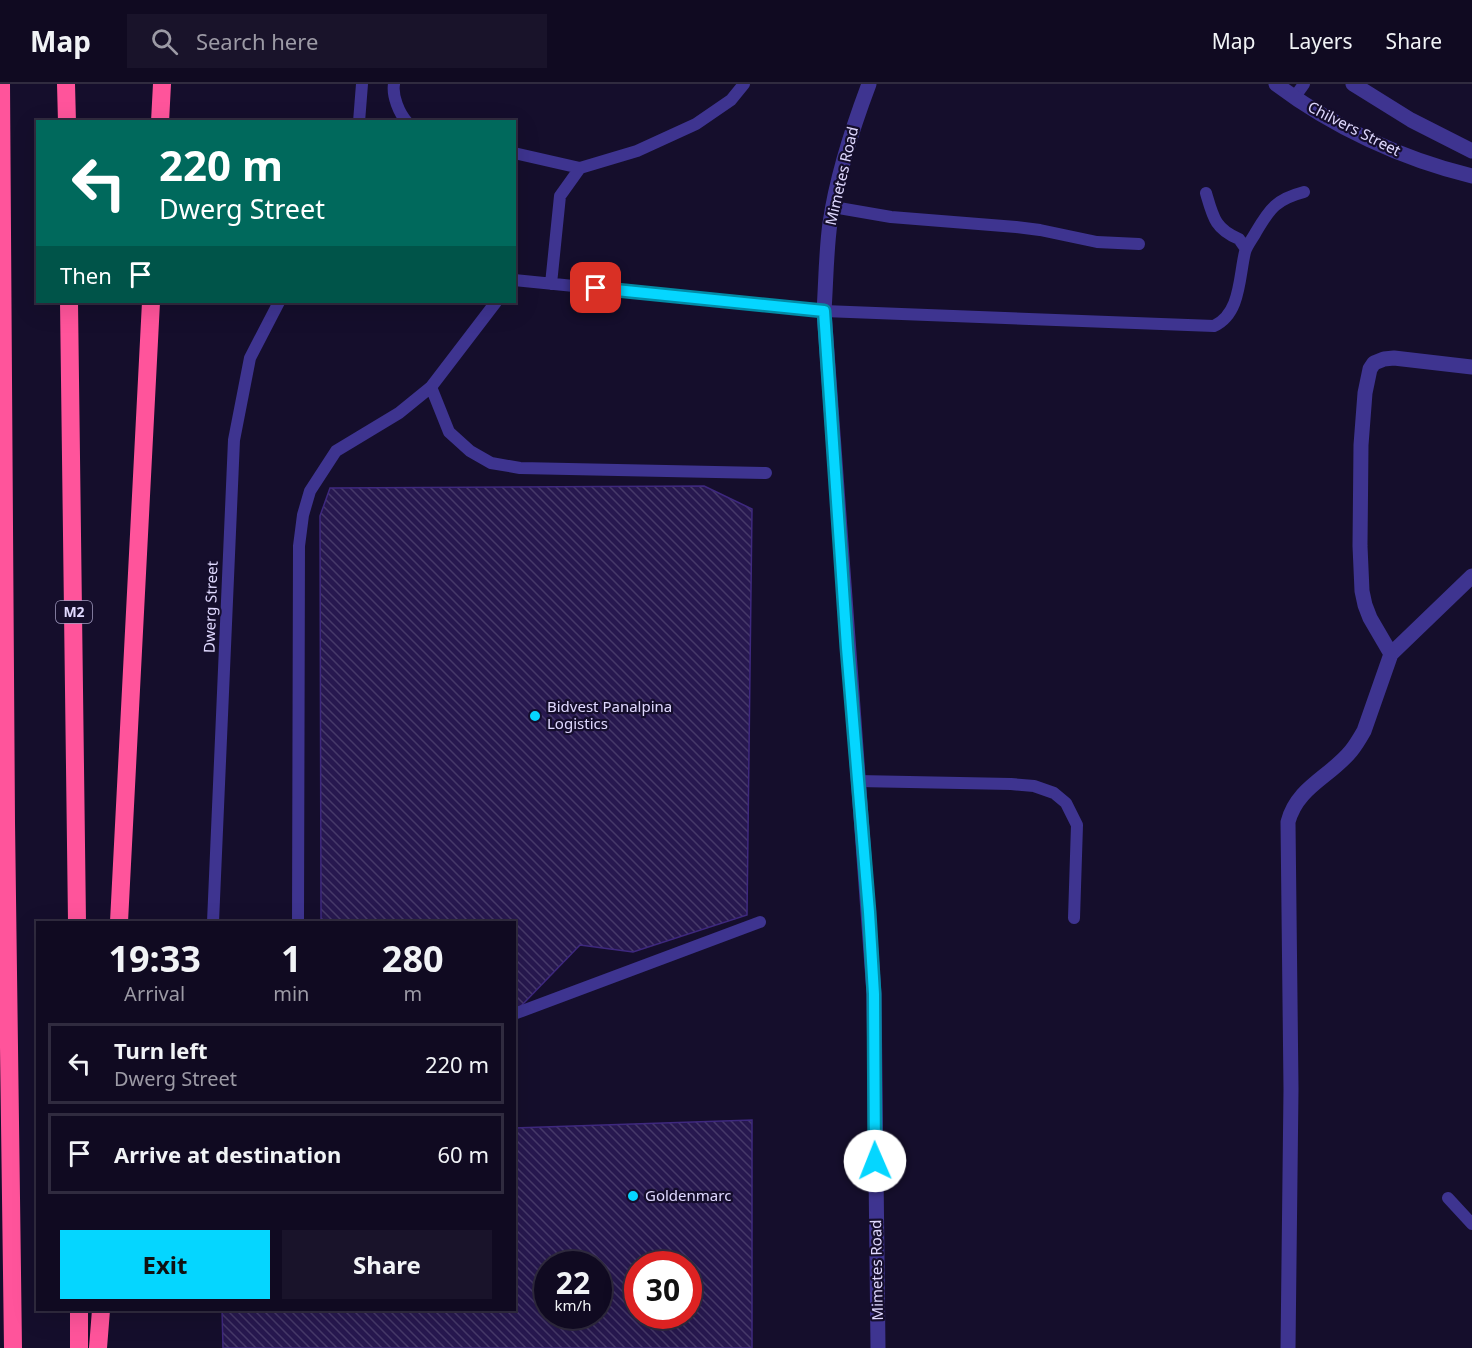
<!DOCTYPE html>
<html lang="en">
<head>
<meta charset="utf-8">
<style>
	body { margin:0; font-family:"Noto Sans",sans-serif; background:#19132a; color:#f1f3f6; height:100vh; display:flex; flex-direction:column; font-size:22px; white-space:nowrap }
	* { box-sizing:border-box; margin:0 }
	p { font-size:20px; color:#9c9aa5 }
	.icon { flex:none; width:33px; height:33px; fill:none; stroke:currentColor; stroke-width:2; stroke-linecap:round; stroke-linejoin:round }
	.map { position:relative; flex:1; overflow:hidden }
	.side { position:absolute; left:36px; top:837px; width:480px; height:390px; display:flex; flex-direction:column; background:#100a21; border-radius:0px; box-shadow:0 6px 24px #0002,0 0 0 2px #302b3f }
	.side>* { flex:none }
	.banner { position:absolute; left:36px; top:36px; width:480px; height:183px; border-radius:0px; box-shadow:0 6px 24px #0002,0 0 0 2px #302b3f; background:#00695c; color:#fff; overflow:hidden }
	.speed { position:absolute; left:534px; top:1167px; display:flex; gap:12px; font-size:30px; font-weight:700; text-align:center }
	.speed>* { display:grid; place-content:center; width:78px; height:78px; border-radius:50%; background:#100a21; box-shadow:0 6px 24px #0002,0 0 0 2px #302b3f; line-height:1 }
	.speed small { font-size:15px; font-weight:400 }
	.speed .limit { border:9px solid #d22; background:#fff; color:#111 }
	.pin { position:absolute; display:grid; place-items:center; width:51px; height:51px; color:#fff; margin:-26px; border-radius:12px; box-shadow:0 3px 9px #0006 }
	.me { position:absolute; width:66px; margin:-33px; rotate:359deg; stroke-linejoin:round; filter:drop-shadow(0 0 4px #0008) }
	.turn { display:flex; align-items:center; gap:21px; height:126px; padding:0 24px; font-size:27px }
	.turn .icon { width:78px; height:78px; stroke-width:2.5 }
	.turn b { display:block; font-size:42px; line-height:51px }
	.then { display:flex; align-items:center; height:57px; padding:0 24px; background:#0003; gap:12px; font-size:22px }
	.eta { display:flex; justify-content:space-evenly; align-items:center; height:102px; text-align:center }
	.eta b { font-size:36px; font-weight:700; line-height:42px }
	.primary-button { display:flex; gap:12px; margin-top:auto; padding:12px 24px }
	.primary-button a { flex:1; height:69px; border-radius:0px; background:#05d6ff; color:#111; font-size:24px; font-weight:700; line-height:69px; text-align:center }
	.primary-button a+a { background:#19132a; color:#f1f3f6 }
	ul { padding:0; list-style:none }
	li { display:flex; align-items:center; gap:18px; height:81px; margin:0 12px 9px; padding:0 12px; border:3px solid #302b3f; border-radius:0px }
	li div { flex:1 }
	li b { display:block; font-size:22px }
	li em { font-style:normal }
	header { display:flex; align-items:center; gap:36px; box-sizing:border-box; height:84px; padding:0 30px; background:#100a21; border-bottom:2px solid #302b3f }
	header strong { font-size:28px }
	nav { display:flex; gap:33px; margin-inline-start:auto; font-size:21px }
	.search { width:420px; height:54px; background:#19132a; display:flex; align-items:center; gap:15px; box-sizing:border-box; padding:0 21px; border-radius:0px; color:#9c9aa5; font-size:22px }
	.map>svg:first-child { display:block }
	.building { fill:url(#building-back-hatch); stroke:#3e287e; stroke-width:1.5; fill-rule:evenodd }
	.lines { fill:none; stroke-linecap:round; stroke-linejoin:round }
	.service { stroke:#3e3490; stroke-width:12 }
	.minor { stroke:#3e3490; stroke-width:15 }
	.motorway { stroke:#ff549b; stroke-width:18 }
	.route-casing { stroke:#038ba6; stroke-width:15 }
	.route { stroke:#05d6ff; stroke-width:10 }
	.poi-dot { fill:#05d6ff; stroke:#150e2c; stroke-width:2 }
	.labels { text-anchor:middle; stroke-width:4.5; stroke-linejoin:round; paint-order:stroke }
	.shield { fill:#150e2c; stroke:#a39cc0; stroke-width:1.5 }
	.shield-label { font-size:14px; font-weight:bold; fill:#e0d9ff }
	.street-label { font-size:15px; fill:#e0d9ff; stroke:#150e2c }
	.poi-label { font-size:15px; fill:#e0d9ff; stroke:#150e2c; text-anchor:start }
</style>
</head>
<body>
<header>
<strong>Map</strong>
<div class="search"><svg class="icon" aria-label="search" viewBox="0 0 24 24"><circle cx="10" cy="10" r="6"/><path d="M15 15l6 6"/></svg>Search here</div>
<nav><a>Map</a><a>Layers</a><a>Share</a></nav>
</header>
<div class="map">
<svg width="1472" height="1264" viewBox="0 0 1472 1264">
	<defs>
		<pattern id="building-back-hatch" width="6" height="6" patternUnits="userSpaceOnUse" patternTransform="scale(1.5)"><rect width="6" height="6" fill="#27184f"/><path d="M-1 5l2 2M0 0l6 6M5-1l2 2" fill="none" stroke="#463969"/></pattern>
	</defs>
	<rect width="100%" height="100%" fill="#150e2c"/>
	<path class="building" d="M 704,402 L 752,425 L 747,831 L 633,868 L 580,861 L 519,924 L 514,925 L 514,838 L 321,838 L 320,432 L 330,404 Z
		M 752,1036 L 752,1264 L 223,1264 L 222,1226 L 514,1226 L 514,1044 ZM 548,1180 L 598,1180 L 598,1232 L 548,1232 ZM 638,1180 L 688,1180 L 688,1232 L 638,1232 Z"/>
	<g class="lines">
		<path class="service" d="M 394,0 C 392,12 399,29 407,38
			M 1294,14 L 1304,0
			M 359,38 L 362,0
			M 514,69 L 580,84 L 637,67 L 696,40 L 731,16 L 744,0
			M 1206,109 C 1213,133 1215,145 1239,155 L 1246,165
			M 833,123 L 891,133 L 1016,143 L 1040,146 L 1097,158 L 1139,160
			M 514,196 L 824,227 L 1214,242 C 1241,230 1239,192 1245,168 C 1247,161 1253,154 1256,148 C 1270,124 1277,115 1304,108
			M 551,200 L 560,112 L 580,84
			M 431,303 L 449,348 L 470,367 L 491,379 L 520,384 L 766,389
			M 858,697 L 1011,700 L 1034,702 L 1054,709 L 1066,719 L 1077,741 L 1074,834
			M 213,838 L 234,356 L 250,274 L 279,218
			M 298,838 L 299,462 L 303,431 L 310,407 L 336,367 L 399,329 L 431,303 L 496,218
			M 514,930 L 760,838
			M 1448,1114 L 1472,1140"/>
		<path class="minor" d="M 869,0 C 852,45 837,91 830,139 C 826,168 826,198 824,227 L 874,910 L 878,1264
			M 1276,0 C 1333,43 1402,75 1472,92
			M 1353,0 L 1411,36 L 1472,67
			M 1391,570 L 1370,534 L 1365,521 L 1362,507 L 1360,462 L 1361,361 L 1365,309 L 1370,285 L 1374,279 L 1384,275 L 1394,274 L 1472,283
			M 1288,1264 L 1291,1005 L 1288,738 C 1297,703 1330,693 1351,667 C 1356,661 1360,654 1364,647 L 1391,570 L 1472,492"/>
		<path class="motorway" d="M 1,0 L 6,738 L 13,1264
			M 66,0 L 67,38
			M 160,38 L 162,0
			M 69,218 L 77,838
			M 119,838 L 151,218
			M 79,1226 L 79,1264
			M 98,1264 L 101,1226"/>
	</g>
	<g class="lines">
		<defs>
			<path id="route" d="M 596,204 L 824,227 L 847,564 L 869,828 L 874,910 L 875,1077"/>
		</defs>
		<use href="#route" class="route-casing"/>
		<use href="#route" class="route"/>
	</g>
	<g class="poi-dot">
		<circle cx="535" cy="632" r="6"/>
		<circle cx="633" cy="1112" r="6"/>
	</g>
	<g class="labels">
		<rect class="shield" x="56" y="517" width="36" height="22" rx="4.5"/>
		<g class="shield-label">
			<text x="74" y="533">M2</text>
		</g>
		<g class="street-label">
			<text transform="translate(1354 45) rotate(27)" y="5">Chilvers Street</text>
			<text transform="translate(842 92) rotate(-77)" y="5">Mimetes Road</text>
			<text transform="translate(211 523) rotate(-88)" y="5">Dwerg Street</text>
			<text transform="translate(877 1186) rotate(-91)" y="5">Mimetes Road</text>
		</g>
		<g class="poi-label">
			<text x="547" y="628">Bidvest Panalpina<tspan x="547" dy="17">Logistics</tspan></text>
			<text x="645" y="1117">Goldenmarc</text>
		</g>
	</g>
</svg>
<div class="speed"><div>22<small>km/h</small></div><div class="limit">30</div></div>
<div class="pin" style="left:596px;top:204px;background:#d93025"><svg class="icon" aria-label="arrive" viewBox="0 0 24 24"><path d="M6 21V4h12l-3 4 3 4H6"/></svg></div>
<svg class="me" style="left:875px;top:1077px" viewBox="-20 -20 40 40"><circle r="19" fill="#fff"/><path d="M0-13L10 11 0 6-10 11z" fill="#05d6ff"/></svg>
<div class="banner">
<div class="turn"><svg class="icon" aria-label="left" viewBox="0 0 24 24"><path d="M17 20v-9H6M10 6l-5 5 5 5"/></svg><div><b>220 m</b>Dwerg Street</div></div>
<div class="then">Then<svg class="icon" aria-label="arrive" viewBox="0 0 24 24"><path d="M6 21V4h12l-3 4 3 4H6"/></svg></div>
</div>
<section class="side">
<div class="eta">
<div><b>19:33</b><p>Arrival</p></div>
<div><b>1</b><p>min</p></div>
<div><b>280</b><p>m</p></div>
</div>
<ul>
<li><svg class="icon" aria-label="left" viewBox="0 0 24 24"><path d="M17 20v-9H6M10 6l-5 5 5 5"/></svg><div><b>Turn left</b><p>Dwerg Street</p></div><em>220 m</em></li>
<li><svg class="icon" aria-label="arrive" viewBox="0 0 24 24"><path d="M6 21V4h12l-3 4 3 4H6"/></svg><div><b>Arrive at destination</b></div><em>60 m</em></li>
</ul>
<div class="primary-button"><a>Exit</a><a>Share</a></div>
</section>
</div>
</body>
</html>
